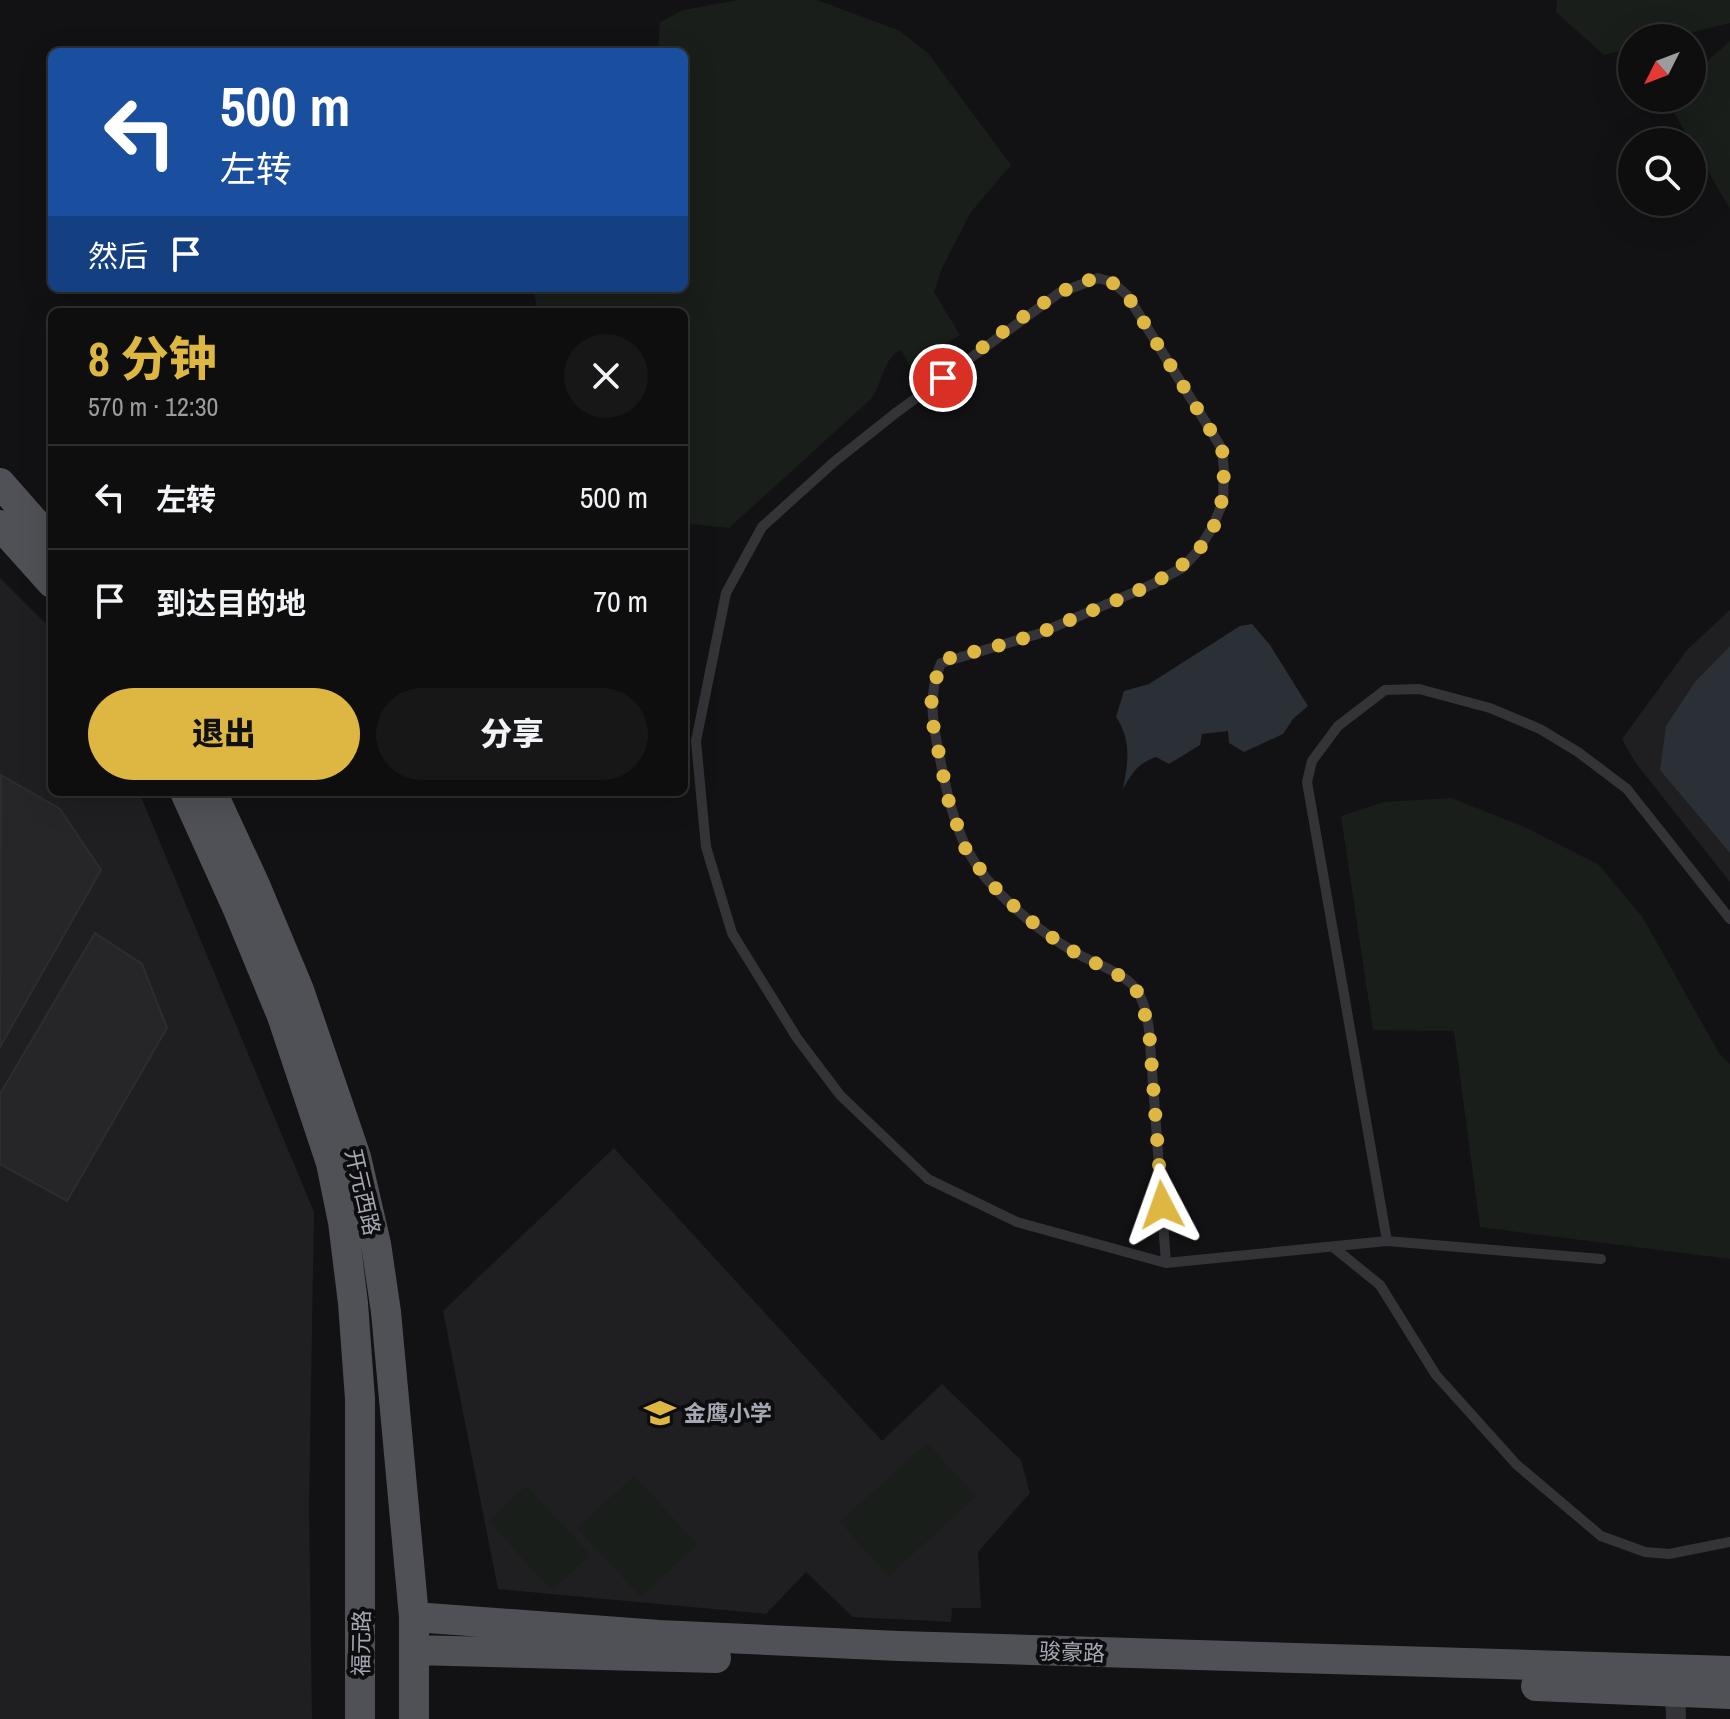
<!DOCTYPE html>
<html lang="zh">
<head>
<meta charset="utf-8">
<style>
	body { margin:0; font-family:"Archivo Narrow","Noto Sans SC",sans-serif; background:#171718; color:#f1f3f6; height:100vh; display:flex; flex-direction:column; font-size:30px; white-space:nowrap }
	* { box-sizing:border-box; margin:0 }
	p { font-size:26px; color:#9b9c9e }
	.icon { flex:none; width:44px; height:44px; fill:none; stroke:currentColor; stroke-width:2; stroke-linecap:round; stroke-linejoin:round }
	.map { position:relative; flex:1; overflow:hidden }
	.details { position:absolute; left:48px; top:308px; width:640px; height:488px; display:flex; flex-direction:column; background:#0e0e0f; border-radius:12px; box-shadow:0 8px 32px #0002,0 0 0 2px #2e2e2f }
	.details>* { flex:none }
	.hud { position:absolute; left:48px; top:48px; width:640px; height:244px; border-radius:12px; box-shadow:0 8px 32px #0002,0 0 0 2px #2e2e2f; background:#1a4fa0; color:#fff; overflow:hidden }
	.needle { width:52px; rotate:228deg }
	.tools { position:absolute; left:1618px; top:24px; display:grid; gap:16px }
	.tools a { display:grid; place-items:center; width:88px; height:88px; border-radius:50%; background:#0e0e0f; box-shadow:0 8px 32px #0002,0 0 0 2px #2e2e2f; font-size:40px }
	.pin { position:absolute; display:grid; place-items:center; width:68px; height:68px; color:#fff; margin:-34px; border:4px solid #fff; border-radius:50%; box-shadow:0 2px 8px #0007 }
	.me { position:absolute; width:88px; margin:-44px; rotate:356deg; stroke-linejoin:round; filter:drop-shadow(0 0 6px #0008) }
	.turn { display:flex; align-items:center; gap:28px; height:168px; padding:0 40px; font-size:36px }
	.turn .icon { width:104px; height:104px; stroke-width:2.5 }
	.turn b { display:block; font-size:56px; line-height:68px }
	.then { display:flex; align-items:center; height:76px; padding:0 40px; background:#0003; gap:16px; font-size:30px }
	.round { display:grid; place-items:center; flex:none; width:84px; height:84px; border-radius:42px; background:#171718 }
	.head { display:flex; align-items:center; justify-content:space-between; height:136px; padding:0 40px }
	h1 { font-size:48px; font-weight:800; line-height:60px; color:#ddb741 }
	.action { display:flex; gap:16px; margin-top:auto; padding:16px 40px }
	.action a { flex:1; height:92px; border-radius:48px; background:#ddb741; color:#111; font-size:32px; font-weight:800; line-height:92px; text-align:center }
	.action a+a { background:#171718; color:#f1f3f6 }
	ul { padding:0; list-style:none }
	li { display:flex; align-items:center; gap:24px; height:104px; padding:0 40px; border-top:2px solid #2e2e2f }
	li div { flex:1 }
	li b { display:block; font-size:30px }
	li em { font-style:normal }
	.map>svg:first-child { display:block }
	.built { fill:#1f1e21 }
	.green { fill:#191e1a }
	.water { fill:#2a3036 }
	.building { fill:#262528; stroke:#2d2d2f; stroke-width:2 }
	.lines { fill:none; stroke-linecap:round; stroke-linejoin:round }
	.service { stroke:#343438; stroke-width:10 }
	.minor { stroke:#343438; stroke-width:20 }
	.primary { stroke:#505157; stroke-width:30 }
	.route { stroke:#ddb741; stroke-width:14; stroke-dasharray:0 25.2 }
	.labels { text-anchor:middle; stroke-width:8; stroke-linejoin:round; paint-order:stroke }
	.street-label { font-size:22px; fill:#a5a8b3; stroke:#0d0d0f }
	.poi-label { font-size:22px; font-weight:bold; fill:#a5a8b3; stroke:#0d0d0f; text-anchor:start }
</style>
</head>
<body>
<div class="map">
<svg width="1730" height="1719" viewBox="0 0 1730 1719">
	<rect width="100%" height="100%" fill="#121214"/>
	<path class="built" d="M 0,578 L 52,630 L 52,792 L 139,792 L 314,1212 L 309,1506 L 312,1719 L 0,1719 Z
		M 1730,610 L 1730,882 L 1635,762 L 1622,739 L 1687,650 Z
		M 614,1148 L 882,1441 L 942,1384 L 1021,1460 L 1030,1493 L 978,1552 L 981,1608 L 952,1608 L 951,1622 L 853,1617 L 806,1572 L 766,1614 L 498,1589 L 443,1311 Z"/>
	<path class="green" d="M 739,0 L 817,0 L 900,31 L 928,53 L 1011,165 L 971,212 L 942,268 L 934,292 L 960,335 L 910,366 L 901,350 C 884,356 882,385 871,399 L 729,528 L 684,523 L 684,312 L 537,312 L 534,288 L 684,288 L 684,52 L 658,52 L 660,22 L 683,10 Z
		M 1557,0 L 1730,0 L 1730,23 L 1669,38 L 1632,38 L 1632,48 L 1604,55 L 1556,12 Z
		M 1730,41 L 1730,209 L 1672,109 L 1679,98 L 1692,98 L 1692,77 L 1698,69 Z
		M 1451,798 L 1527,828 L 1599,865 L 1643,918 L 1719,1053 L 1730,1064 L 1730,1259 L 1480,1227 L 1454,1031 L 1373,1030 L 1341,816 L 1384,802 Z
		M 927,1443 L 976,1496 L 889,1576 L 840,1522 Z
		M 634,1476 L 697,1544 L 641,1597 L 577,1528 Z
		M 526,1486 L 590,1555 L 552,1590 L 489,1522 Z"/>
	<path class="water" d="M 1252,624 L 1270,645 L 1308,706 L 1293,719 L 1283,734 L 1244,752 L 1229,743 L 1228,731 L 1202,734 L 1200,745 L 1169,764 L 1156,757 C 1138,763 1132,773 1123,789 C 1128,762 1132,741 1116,717 L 1124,691 L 1149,684 L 1240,626 Z
		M 1730,646 L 1730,853 L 1660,770 L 1666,726 L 1695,682 Z"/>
	<path class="building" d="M 1,775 L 60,809 L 101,870 L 0,1047 Z
		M 95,933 L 142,964 L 167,1028 L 67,1201 L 0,1164 L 0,1094 Z"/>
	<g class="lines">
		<path class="service" d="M 1387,1241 L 1307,782 L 1312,761 L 1338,726 L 1385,690 L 1419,689 L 1490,708 L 1540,729 L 1578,752 L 1627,789 L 1730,919
			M 1333,1247 L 1380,1285 L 1436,1375 L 1517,1465 L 1601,1536 L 1645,1552 L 1669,1554 L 1730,1542
			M 1166,1263 L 1149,1029 C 1146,1011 1142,991 1127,980 C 1113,969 1094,963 1078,954 C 1044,935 1010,907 985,877 C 959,845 949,804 941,764 C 934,729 926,698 941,663 L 1038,634 L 1153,584 L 1182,568 L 1197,552 L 1212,528 L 1223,502 L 1224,471 L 1222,449 L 1127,295 L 1112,282 L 1098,278 L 1059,293 L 897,412 L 834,462 L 762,527 L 726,593 L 696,741 L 706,847 L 732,933 L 797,1038 L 840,1095 L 928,1179 L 1017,1222 L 1166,1263 L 1387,1241 L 1601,1259"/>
		<path class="minor" d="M 1675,1681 L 1676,1719"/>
		<path class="primary" d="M 0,483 L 52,542
			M 0,525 L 52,583
			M 185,792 L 237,907 L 282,1016 L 331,1163 L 343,1222 L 353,1303 L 360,1399 L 360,1719
			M 212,792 L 255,885 L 299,990 L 356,1157 L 376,1244 L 386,1312 L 414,1617 L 414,1719
			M 414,1617 L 659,1635 L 899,1646 L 1730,1671
			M 414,1650 L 716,1658
			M 1536,1686 L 1730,1694"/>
	</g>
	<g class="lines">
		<path class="route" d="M 943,378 C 976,354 1058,283 1095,279 C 1109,277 1118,287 1127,295 L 1222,449 C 1234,548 1181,573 1101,607 C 1080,615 1060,625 1039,633 C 1010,644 979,650 950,658 L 941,663 L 932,692 L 931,714 L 948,799 L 967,853 L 1001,895 L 1044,932 L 1076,953 L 1128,980 L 1139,994 L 1149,1029 L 1162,1205"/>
	</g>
	<defs>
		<symbol id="school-bare" viewBox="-9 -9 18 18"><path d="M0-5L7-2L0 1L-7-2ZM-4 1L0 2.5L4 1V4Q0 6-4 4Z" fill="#ddb741" stroke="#0d0d0f" stroke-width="2.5" paint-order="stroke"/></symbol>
	</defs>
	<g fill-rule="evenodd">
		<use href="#school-bare" x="638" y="1391" width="44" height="44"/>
	</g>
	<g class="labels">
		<g class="street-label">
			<text transform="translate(363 1192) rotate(77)" y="8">开元西路</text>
			<text transform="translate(361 1643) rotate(-89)" y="8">福元路</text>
			<text transform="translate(1072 1652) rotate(2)" y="8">骏豪路</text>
		</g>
		<g class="poi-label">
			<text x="684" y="1421">金鹰小学</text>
		</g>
	</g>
</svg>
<div class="tools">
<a><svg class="needle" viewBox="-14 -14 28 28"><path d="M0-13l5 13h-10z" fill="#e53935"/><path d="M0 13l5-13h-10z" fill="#9b9c9e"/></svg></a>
<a><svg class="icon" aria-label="search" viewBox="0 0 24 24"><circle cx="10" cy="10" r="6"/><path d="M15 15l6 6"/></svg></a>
</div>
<div class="pin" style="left:943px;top:378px;background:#d93025"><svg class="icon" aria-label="arrive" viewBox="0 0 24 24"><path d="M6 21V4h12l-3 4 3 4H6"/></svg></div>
<svg class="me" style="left:1162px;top:1205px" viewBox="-20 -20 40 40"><path d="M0-17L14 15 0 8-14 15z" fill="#ddb741" stroke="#fff" stroke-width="4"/></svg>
<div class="hud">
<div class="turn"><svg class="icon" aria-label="left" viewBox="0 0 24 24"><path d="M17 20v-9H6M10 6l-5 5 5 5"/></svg><div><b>500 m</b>左转</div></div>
<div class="then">然后<svg class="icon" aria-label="arrive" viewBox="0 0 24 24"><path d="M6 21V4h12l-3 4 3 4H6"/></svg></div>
</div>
<section class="details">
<div class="head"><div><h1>8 分钟</h1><p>570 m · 12:30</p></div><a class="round"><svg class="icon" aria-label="close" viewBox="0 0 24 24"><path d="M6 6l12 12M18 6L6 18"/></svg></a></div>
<ul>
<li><svg class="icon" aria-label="left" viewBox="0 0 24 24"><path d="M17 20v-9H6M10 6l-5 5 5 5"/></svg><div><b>左转</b></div><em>500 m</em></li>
<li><svg class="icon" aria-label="arrive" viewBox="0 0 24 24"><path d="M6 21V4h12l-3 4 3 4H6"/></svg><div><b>到达目的地</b></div><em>70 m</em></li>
</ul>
<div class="action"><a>退出</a><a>分享</a></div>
</section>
</div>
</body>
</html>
